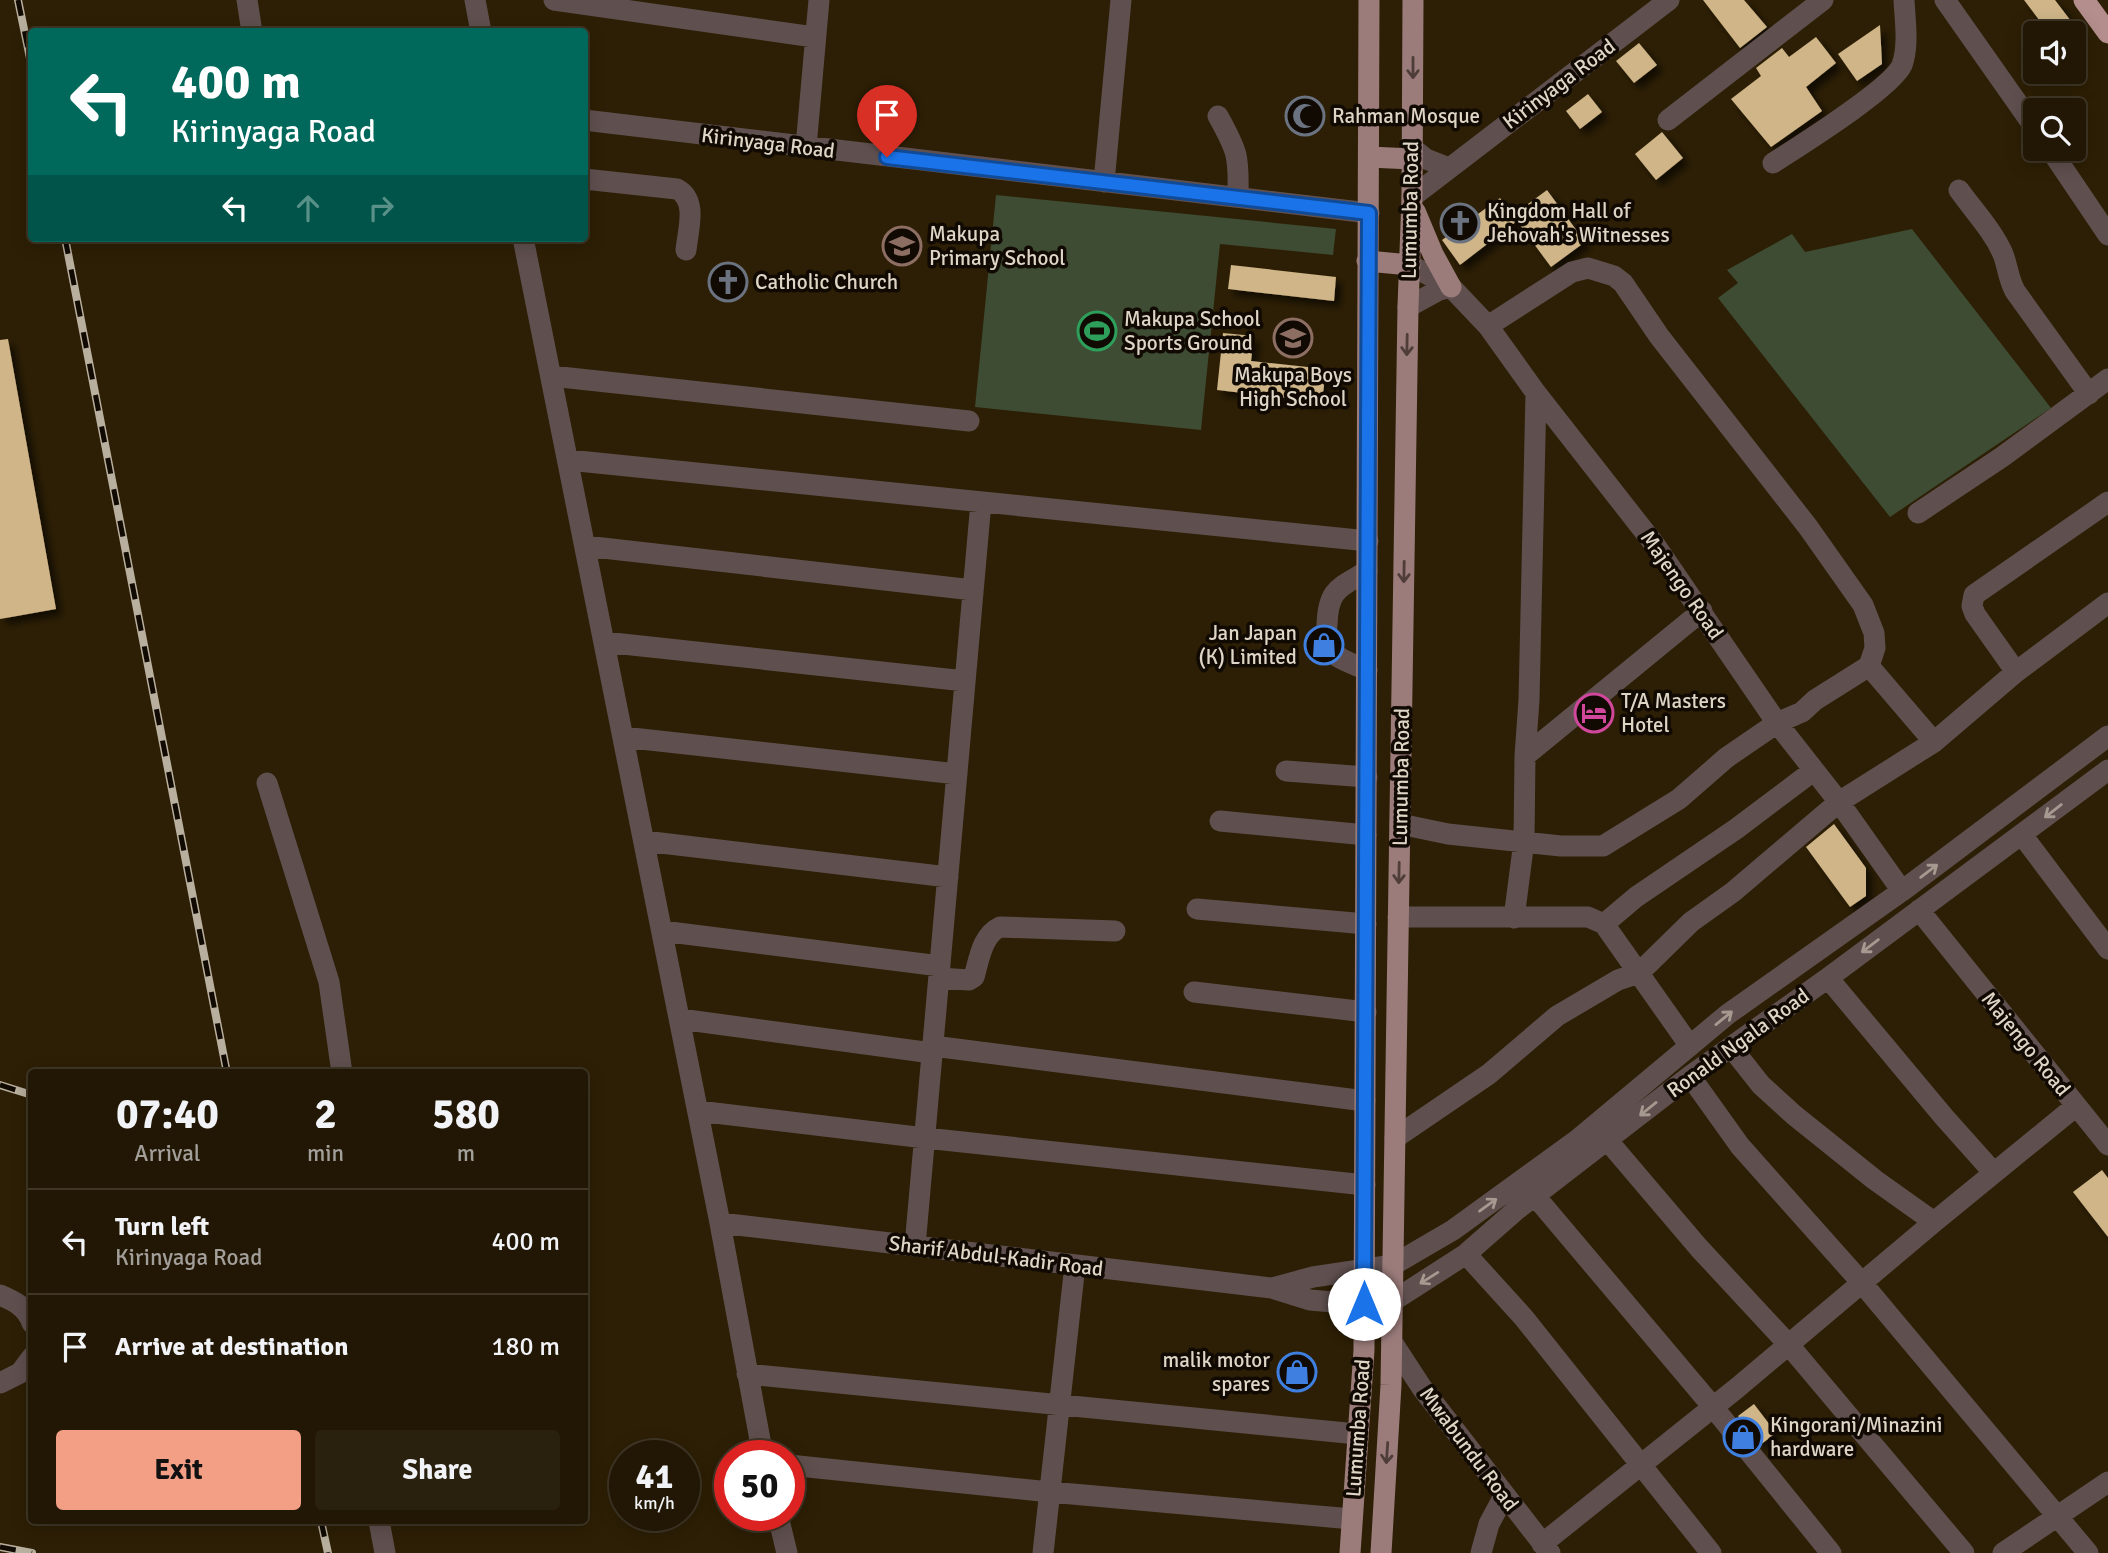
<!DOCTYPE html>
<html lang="en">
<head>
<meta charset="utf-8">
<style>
	body { margin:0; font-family:Signika,sans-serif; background:#2a200e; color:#f1f3f6; height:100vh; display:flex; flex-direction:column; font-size:26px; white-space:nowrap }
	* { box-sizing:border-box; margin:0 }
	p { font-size:23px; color:#a29f9a }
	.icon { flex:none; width:38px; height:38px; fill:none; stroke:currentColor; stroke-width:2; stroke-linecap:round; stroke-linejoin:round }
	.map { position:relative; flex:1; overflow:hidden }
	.side { position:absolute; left:28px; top:1069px; width:560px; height:455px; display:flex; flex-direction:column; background:#221704; border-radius:7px; box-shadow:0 4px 18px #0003,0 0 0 2px #3f3626 }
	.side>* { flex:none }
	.banner { position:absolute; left:28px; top:28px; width:560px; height:214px; border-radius:7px; box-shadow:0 4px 18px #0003,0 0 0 2px #3f3626; background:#00695c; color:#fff; overflow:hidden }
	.fabs { position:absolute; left:2023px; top:21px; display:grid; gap:14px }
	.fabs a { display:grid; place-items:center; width:63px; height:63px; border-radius:7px; background:#221704; box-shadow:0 4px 18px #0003,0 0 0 2px #3f3626; font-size:35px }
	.speed { position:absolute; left:609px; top:1440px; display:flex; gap:14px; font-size:35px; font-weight:700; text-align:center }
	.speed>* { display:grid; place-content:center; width:91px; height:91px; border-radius:50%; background:#221704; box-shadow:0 4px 18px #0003,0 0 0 2px #3f3626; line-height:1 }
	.speed small { font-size:18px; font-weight:400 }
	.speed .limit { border:10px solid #d22; background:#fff; color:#111 }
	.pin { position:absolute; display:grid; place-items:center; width:60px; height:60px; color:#fff; margin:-72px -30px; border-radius:50% 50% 50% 0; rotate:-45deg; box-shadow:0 0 7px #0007 }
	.pin .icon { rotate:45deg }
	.me { position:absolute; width:77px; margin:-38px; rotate:0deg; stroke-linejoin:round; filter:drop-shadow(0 0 5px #0008) }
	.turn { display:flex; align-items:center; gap:24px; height:147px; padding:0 28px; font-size:32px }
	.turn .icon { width:91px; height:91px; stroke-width:2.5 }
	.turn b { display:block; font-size:49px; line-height:60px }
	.lanes { display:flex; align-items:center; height:66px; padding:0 28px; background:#0003; justify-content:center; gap:35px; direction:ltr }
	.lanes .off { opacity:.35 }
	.eta { display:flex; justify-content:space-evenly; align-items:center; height:119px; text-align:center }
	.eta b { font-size:42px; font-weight:800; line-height:49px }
	.action { display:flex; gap:14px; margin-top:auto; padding:14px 28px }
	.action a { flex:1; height:80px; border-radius:7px; background:#f39f85; color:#111; font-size:28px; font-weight:800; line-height:80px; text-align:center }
	.action a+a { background:#2a200e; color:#f1f3f6 }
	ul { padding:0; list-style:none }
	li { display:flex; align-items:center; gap:21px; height:105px; padding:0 28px; border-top:2px solid #3f3626 }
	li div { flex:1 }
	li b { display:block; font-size:26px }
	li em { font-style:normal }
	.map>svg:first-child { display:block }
	.green { fill:#3d4c32 }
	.building { fill:#cfb588; filter:url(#shadow) }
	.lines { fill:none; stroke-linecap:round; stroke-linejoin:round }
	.minor { stroke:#5f504f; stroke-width:21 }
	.major { stroke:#9b7c7b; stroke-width:21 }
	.highway { stroke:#b38e8c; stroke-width:21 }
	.rail-casing { stroke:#b9af9e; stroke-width:8 }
	.rail { stroke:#100a03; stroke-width:5; stroke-dasharray:16; stroke-linecap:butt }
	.oneway { stroke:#4f3d39 }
	.oneway2 { stroke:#a59990 }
	.route-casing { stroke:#114b97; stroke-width:18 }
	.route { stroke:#1a73e8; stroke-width:12 }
	.labels { text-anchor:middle; stroke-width:7; stroke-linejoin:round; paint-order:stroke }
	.street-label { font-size:21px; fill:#ded5c6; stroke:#100a03 }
	.poi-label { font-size:21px; fill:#ded5c6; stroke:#100a03; text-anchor:start }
</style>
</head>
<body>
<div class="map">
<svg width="2108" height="1553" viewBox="0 0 2108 1553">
	<defs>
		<filter id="shadow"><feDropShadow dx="6" dy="6" stdDeviation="3.5" flood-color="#0009"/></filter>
	</defs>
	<rect width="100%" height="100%" fill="#2d1f05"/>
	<path class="green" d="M 996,195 L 1336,229 L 1333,255 L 1220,244 L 1201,430 L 975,407 Z
		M 1912,229 L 2051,408 L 1890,517 L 1718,298 L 1738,283 L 1727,270 L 1792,234 L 1805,252 Z"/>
	<path class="building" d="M 1703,0 L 1744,0 L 1767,27 L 1740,48 Z
		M 2024,0 L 2055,0 L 2080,33 L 2049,33 Z
		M 1880,25 L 1882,64 L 1857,81 L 1838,54 Z
		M 1816,37 L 1836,63 L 1806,87 L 1822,111 L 1771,147 L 1731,99 L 1761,76 L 1756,68 L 1782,48 L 1789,57 Z
		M 1639,43 L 1657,65 L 1634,83 L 1616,61 Z
		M 1588,94 L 1602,112 L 1580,129 L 1566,111 Z
		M 1662,132 L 1683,158 L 1656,180 L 1635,154 Z
		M 1547,190 L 1585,242 L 1551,267 L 1517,221 L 1460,265 L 1442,240 L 1500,198 L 1513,215 Z
		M 1231,265 L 1336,277 L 1334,301 L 1228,289 Z
		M 1223,333 L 1254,336 L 1251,361 L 1326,369 L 1322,402 L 1217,390 Z
		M 8,339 L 56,609 L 0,619 L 0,340 Z
		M 1834,824 L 1866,868 L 1866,896 L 1850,907 L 1806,847 Z
		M 2102,1170 L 2108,1178 L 2108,1237 L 2073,1192 Z
		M 1754,1404 L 1776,1433 L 1760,1445 L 1738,1416 Z"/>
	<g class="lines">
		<path class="minor" d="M 247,0 L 252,32
			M 475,0 L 481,32
			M 554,0 L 814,37
			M 1945,0 L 2035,128
			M 1218,116 C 1238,152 1239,156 1238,197
			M 584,120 L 1369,213
			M 1668,120 L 1823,0
			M 806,147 L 819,0
			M 1412,148 L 1426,159 L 1449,168
			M 2050,149 L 2108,235
			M 1773,163 C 1799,146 1891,89 1902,65 C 1909,46 1905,20 1904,0
			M 584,179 L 677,189 C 698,200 688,230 686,250
			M 1104,182 L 1121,0
			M 1959,190 C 1974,211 1993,231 2003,254 C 2008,267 2008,278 2015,291 L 2089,394
			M 1412,197 L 1669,0
			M 523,238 L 720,1223 L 763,1456
			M 1410,265 L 1451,287 L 1488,326 L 1536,393 L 1655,545 L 1777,723 L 1839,802 L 1902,891
			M 1408,307 L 1439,290 L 1451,287
			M 551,376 L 969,421
			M 568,460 L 1368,541
			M 1918,513 L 2002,457 L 2108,379
			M 585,546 L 973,590
			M 604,642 L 965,681
			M 1869,666 L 1934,742
			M 1367,670 C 1356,665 1341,661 1332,652 C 1325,645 1326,634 1327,625 C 1328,589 1339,588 1367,571
			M 2016,672 L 1975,614 L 1972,606 L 1974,595 L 2108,502
			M 623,737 L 957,774
			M 1525,756 L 1702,611
			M 1286,771 L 1367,777
			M 267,783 L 329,982 L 342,1073
			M 1220,821 L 1366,835
			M 1400,824 L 1448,834 L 1561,846 L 1603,846 L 1679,799 L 1726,758 L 1777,723 L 1802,712 L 1815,700 L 1869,666 L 1875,648 L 1874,633 L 1863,605 L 1808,527 L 1659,336 L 1623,283 L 1614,276 L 1588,268 L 1572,272 L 1488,326
			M 2022,835 L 2108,949
			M 644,841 L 948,877
			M 1197,909 L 1366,924
			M 1919,910 L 2108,1145
			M 1398,917 L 1588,917 L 1604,924 L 1690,1046
			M 1514,918 L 1524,841 L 1525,756 L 1529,700 L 1536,393
			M 1604,924 L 1636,897 L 1736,829 L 1813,771
			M 662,931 L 940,966
			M 939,978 L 969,980 L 974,977 C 979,960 982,935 1000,927 L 1115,931
			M 1828,978 L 1944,1117 L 1994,1173
			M 1194,992 L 1366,1012
			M 680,1019 L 932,1053
			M 933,1046 L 1365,1101
			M 1731,1047 L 1761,1085 L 1794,1115 L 1875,1180 L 1934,1222
			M 1690,1076 L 1740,1146 L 1862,1283 L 2088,1553
			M 698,1111 L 925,1138 L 1365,1185
			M 1395,1138 L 1489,1074 L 1557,1016 L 1618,980 L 1639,973 L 1691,922 L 1733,892 L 1839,802 L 1934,742 L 2016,672 L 2108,603
			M 1608,1141 L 1699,1248 L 1788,1344 L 1964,1553
			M 1535,1196 L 1713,1407 L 1831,1553
			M 720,1223 L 1272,1288 L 1310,1300 L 1333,1302 L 1364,1304 L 1393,1301 L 1466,1254 L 1515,1211 L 1690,1076 L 1828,978 L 2108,770
			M 915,1246 L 981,502
			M 1466,1254 L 1524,1318 L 1711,1553
			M 1272,1288 L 1313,1277 L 1393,1265 L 1453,1230 L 1577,1140 L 1728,1014 L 1902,891 L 2108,736
			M 0,1295 C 14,1301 27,1307 32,1323
			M 1392,1342 L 1422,1388 L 1550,1553
			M 747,1374 L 1357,1434
			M 0,1383 L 20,1373 L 32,1357
			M 789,1465 L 1050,1492 L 1352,1519
			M 778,1516 L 787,1553
			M 379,1521 L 385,1553
			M 1542,1544 L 1737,1388 L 1934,1222 L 2076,1106
			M 1043,1553 L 1075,1265
			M 1481,1553 L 1489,1524 L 1504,1496
			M 2003,1553 L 2108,1482"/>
		<path class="major" d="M 1369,157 L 1412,159
			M 1415,211 L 1433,254 L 1451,287
			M 1367,261 L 1410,265
			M 1350,1553 L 1364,1350 L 1369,0
			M 1381,1553 L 1391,1385 L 1408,307 L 1412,197 L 1413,0"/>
		<path class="highway" d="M 2084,0 L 2108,33"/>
		<defs>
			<path id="rail" d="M 18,0 L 32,68
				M 65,238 L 227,1073
				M 0,1085 L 32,1095
				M 321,1521 L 328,1553
				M 0,1547 L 32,1553"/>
		</defs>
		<use href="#rail" class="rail-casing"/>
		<use href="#rail" class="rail"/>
	</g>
	<defs><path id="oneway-shaft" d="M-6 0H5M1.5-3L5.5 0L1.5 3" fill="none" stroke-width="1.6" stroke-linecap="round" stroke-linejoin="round" transform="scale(1.75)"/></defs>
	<g class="oneway">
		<use href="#oneway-shaft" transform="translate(1413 68) rotate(90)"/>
		<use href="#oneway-shaft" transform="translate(1407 345) rotate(91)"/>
		<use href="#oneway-shaft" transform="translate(1404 572) rotate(91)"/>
		<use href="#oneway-shaft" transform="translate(1399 873) rotate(91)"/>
		<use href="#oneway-shaft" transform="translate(1387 1453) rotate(94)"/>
	</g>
	<g class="oneway2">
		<use href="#oneway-shaft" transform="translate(2053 811) rotate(142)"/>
		<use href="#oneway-shaft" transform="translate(1929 871) rotate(-37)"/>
		<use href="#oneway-shaft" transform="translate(1870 946) rotate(143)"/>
		<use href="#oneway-shaft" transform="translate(1724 1018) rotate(-39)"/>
		<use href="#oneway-shaft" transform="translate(1648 1109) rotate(141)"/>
		<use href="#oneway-shaft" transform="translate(1488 1205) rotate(-36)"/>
		<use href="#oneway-shaft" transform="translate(1429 1278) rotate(148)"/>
	</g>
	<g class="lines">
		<defs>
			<path id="route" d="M 887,157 L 1369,213 L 1364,1304"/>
		</defs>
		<use href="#route" class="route-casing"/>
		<use href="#route" class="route"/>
	</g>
	<defs>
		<symbol id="mosque-ring" viewBox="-11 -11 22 22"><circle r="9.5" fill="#100a03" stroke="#6b7280" stroke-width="1.5"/><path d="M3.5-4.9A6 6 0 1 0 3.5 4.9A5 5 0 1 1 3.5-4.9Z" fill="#6b7280"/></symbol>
		<symbol id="church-ring" viewBox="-11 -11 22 22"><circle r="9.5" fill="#100a03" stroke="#6b7280" stroke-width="1.5"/><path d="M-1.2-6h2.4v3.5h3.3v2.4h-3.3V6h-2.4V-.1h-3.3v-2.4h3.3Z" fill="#6b7280"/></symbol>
		<symbol id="school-ring" viewBox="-11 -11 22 22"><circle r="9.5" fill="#100a03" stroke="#8d6e63" stroke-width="1.5"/><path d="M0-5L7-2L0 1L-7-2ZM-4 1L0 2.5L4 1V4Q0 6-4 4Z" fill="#8d6e63"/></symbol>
		<symbol id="stadium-ring" viewBox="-11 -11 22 22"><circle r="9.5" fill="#100a03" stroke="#2e9e5b" stroke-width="1.5"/><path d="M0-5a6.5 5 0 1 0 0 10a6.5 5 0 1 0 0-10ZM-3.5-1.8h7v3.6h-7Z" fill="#2e9e5b"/></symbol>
		<symbol id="shop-ring" viewBox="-11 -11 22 22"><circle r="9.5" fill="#100a03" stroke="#3f7fe0" stroke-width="1.5"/><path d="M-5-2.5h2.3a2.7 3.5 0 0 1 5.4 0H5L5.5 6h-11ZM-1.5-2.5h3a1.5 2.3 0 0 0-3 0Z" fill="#3f7fe0"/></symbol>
		<symbol id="hotel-ring" viewBox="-11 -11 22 22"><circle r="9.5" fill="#100a03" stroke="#d1479c" stroke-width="1.5"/><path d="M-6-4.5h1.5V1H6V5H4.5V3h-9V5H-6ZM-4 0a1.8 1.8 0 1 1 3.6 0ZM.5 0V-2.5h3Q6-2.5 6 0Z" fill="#d1479c"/></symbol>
	</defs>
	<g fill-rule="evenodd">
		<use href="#mosque-ring" x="1283" y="94" width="44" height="44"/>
		<use href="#church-ring" x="1438" y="201" width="44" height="44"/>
		<use href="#school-ring" x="880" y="224" width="44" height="44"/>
		<use href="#church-ring" x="706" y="260" width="44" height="44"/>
		<use href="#stadium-ring" x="1075" y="309" width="44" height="44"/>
		<use href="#school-ring" x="1271" y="316" width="44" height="44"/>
		<use href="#shop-ring" x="1302" y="623" width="44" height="44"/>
		<use href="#hotel-ring" x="1572" y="691" width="44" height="44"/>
		<use href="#shop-ring" x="1275" y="1350" width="44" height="44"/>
		<use href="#shop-ring" x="1721" y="1415" width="44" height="44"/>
	</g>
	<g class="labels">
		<g class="street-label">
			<text transform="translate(1559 84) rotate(-37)" y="7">Kirinyaga Road</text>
			<text transform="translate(768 143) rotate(7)" y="7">Kirinyaga Road</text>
			<text transform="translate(1410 210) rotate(-89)" y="7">Lumumba Road</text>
			<text transform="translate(1682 585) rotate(55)" y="7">Majengo Road</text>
			<text transform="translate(1401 777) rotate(-89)" y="7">Lumumba Road</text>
			<text transform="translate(1738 1043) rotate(-36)" y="7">Ronald Ngala Road</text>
			<text transform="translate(2026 1044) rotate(51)" y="7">Majengo Road</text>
			<text transform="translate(996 1256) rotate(7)" y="7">Sharif Abdul-Kadir Road</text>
			<text transform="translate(1358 1428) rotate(-86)" y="7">Lumumba Road</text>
			<text transform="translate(1469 1449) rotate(53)" y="7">Mwabundu Road</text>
		</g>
		<g class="poi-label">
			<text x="1332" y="123">Rahman Mosque</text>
			<text x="1487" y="218">Kingdom Hall of<tspan x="1487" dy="24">Jehovah's Witnesses</tspan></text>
			<text x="929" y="241">Makupa<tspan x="929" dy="24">Primary School</tspan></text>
			<text x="755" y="289">Catholic Church</text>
			<text x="1124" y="326">Makupa School<tspan x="1124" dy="24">Sports Ground</tspan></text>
			<text x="1293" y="382" text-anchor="middle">Makupa Boys<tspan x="1293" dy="24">High School</tspan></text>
			<text x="1297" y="640" text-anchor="end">Jan Japan<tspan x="1297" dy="24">(K) Limited</tspan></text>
			<text x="1621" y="708">T/A Masters<tspan x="1621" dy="24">Hotel</tspan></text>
			<text x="1270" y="1367" text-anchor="end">malik motor<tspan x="1270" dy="24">spares</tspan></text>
			<text x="1770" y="1432">Kingorani/Minazini<tspan x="1770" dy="24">hardware</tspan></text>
		</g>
	</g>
</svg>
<div class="fabs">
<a><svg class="icon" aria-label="sound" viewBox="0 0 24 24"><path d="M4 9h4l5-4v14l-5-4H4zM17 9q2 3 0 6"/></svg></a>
<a><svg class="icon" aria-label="search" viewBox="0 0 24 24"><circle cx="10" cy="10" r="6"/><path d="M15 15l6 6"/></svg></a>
</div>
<div class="speed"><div>41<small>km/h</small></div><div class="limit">50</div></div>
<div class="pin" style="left:887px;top:157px;background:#d93025"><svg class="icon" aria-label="arrive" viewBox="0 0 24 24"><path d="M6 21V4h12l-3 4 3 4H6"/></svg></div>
<svg class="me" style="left:1364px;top:1304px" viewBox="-20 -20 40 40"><circle r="19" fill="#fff"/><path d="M0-13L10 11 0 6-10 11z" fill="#1a73e8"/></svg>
<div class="banner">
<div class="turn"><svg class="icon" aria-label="left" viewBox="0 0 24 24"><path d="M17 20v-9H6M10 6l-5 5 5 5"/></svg><div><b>400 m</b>Kirinyaga Road</div></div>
<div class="lanes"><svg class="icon" aria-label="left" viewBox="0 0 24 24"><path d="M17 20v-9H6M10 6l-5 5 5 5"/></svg><svg class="icon off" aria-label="ahead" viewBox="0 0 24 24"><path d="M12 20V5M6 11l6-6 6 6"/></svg><svg class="icon off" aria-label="right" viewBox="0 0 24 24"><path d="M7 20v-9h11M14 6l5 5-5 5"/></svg></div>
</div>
<section class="side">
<div class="eta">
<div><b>07:40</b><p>Arrival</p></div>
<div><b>2</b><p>min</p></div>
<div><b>580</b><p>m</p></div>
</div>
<ul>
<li><svg class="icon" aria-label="left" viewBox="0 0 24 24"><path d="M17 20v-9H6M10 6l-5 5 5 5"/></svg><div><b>Turn left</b><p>Kirinyaga Road</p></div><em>400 m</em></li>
<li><svg class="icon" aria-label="arrive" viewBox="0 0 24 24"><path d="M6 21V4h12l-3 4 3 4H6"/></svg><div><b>Arrive at destination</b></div><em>180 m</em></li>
</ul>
<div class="action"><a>Exit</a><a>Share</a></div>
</section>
</div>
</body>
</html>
